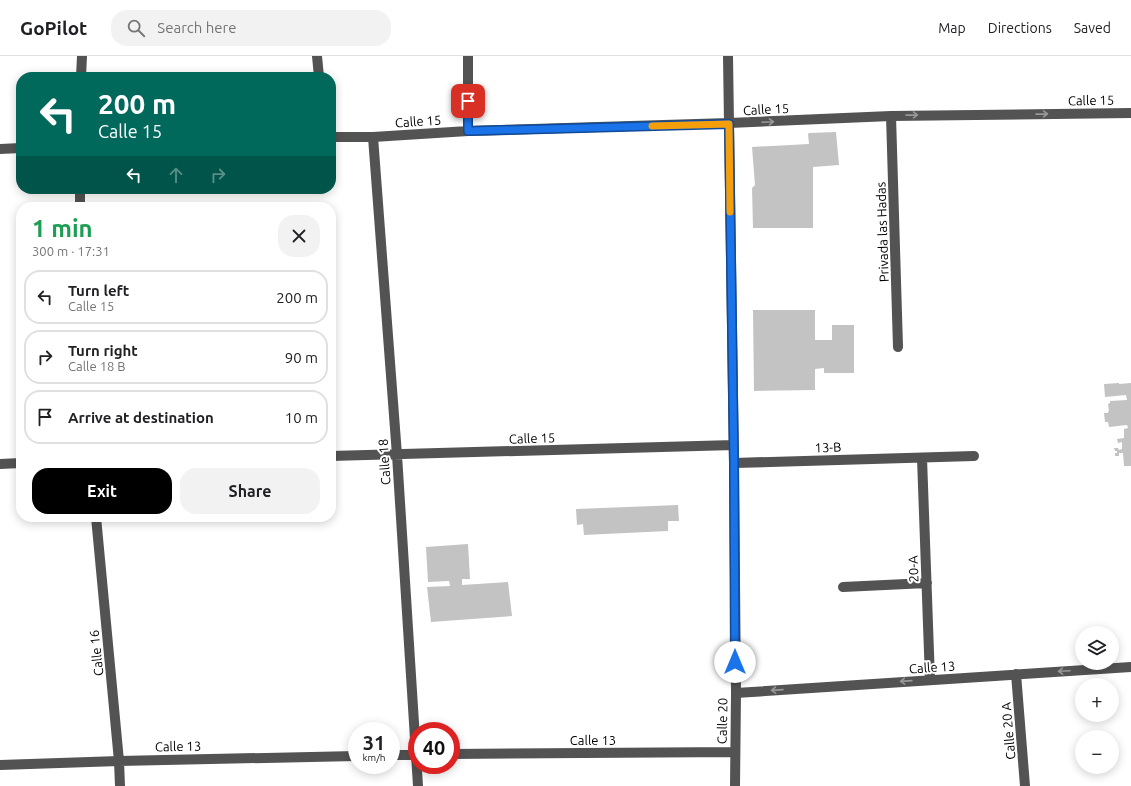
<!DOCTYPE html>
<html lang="en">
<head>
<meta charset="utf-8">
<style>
	body { margin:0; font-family:Ubuntu,sans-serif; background:#f2f2f2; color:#202124; height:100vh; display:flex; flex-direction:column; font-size:15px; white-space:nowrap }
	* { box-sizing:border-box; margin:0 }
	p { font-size:13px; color:#757577 }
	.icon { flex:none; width:22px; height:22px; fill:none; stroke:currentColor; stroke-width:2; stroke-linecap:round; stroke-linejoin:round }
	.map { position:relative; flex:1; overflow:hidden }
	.side { position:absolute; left:16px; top:146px; width:320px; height:320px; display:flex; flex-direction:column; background:#fff; border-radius:16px; box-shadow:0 2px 10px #0003 }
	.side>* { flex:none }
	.guide { position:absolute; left:16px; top:16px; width:320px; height:122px; border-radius:16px; box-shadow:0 2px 10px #0003; background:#00695c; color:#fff; overflow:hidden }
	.buttons { position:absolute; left:1075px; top:570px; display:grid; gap:8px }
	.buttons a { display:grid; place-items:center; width:44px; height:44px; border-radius:50%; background:#fff; box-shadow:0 2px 10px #0003; font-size:20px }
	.speed { position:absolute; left:348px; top:666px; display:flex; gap:8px; font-size:20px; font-weight:700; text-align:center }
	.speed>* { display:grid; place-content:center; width:52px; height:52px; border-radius:50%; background:#fff; box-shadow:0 2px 10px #0003; line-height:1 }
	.speed small { font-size:10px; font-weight:400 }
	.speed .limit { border:6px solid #d22; background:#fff; color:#111 }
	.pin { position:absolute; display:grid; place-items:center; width:34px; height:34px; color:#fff; margin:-17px; border-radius:8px; box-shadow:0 2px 6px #0006 }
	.me { position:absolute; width:44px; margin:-22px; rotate:0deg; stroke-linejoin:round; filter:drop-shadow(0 0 3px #0008) }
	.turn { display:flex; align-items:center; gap:14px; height:84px; padding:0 16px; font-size:18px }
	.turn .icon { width:52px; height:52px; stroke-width:2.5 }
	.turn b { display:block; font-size:28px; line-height:34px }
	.lanes { display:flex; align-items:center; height:38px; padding:0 16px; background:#0003; justify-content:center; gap:20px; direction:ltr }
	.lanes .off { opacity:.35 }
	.round { display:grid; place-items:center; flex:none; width:42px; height:42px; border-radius:16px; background:#f2f2f2 }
	.overview { display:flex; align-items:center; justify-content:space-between; height:68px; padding:0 16px }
	h1 { font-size:24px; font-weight:600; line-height:30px; color:#1e9e55 }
	.primary-button { display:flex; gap:8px; margin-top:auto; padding:8px 16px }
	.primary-button a { flex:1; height:46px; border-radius:16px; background:#000; color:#fff; font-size:16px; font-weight:600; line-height:46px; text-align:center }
	.primary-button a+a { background:#f2f2f2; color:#202124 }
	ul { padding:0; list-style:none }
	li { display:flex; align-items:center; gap:12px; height:54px; margin:0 8px 6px; padding:0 8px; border:2px solid #e0e0e0; border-radius:16px }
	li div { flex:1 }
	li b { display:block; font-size:15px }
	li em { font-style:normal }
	header { display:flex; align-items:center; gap:24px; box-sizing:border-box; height:56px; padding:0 20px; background:#fff; border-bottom:1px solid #e0e0e0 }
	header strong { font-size:19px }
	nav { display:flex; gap:22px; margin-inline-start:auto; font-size:14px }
	.search { width:280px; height:36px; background:#f2f2f2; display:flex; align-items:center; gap:10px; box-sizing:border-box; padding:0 14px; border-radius:16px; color:#757577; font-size:15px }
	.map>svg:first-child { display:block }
	.building { fill:#c3c3c3 }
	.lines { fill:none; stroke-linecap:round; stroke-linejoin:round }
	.minor { stroke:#535353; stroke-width:10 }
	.oneway { stroke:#989898 }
	.route-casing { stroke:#114b97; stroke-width:10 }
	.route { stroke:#1a73e8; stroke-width:7 }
	.slow { stroke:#f59e0b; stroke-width:7 }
	.labels { text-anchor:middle; stroke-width:4; stroke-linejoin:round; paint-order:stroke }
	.street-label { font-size:13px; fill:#000; stroke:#fff }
</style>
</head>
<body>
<header>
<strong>GoPilot</strong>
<div class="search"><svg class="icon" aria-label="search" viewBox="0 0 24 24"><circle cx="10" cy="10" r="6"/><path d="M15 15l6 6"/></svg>Search here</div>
<nav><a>Map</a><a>Directions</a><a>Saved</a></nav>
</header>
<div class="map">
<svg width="1131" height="730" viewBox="0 0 1131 730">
	<rect width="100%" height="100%" fill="#fff"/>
	<path class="building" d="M 836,76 L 839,109 L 813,111 L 813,172 L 753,172 L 752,132 L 755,129 L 752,91 L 809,88 L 808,78 L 809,77 Z
		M 753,254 L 815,254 L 815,284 L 832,284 L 832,269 L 854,269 L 854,317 L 824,317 L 824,312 L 815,313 L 815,334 L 754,335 Z
		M 1119,327 L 1119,328 L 1131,327 L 1131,410 L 1124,410 L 1123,397 L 1119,397 L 1119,400 L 1115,400 L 1115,397 L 1117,397 L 1117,395 L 1115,395 L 1114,392 L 1118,392 L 1119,394 L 1122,393 L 1122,386 L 1118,387 L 1117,383 L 1124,382 L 1124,373 L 1128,372 L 1127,369 L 1109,371 L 1108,366 L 1105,366 L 1104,357 L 1108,357 L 1108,356 L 1109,355 L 1108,348 L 1110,347 L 1110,345 L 1127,344 L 1126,339 L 1105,341 L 1104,328 Z
		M 678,449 L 679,465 L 668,465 L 668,475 L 584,479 L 583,468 L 577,469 L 576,453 Z
		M 468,488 L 470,523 L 462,523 L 462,529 L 508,526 L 512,560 L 431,566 L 427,531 L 450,530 L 449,525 L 428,526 L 426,491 Z"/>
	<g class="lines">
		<path class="minor" d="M 317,0 L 319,21
			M 728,0 L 734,407 L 736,637 L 735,730
			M 81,21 L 82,0
			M 891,60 L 898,291
			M 468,75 L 468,0
			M 331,81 L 373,81 L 468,75 L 729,67 L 891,60 L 1131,57
			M 373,81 L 397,399 L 418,730
			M 0,93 L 21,92
			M 80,133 L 80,151
			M 331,400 L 734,389
			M 922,402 L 930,624
			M 734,407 L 974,400
			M 0,408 L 21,407
			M 96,461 L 119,705 L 120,730
			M 843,531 L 927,527
			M 1016,618 L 1025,730
			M 736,637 L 1131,611
			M 451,698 L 735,696
			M 391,699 L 417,699
			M 0,709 L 119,705 L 357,700"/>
	</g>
	<defs><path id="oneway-shaft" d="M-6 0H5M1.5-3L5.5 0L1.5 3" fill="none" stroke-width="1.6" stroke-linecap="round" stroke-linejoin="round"/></defs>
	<g class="oneway">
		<use href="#oneway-shaft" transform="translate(1042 58) rotate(-1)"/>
		<use href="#oneway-shaft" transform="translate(912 59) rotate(-1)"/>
		<use href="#oneway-shaft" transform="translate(768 66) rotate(-3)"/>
		<use href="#oneway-shaft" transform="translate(1064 615) rotate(177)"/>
		<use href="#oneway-shaft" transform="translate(906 625) rotate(176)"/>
		<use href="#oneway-shaft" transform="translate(777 634) rotate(176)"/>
	</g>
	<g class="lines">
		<defs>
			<path id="route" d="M 468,45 L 468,75 L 729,68 L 734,407 L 735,606"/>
		</defs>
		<use href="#route" class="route-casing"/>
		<use href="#route" class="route"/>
		<path class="slow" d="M 652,70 L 729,68 L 730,156"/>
	</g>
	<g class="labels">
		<g class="street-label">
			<text transform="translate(1091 44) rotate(-1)" y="5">Calle 15</text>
			<text transform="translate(766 53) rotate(-3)" y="5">Calle 15</text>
			<text transform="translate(418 65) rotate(-4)" y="5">Calle 15</text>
			<text transform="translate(882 176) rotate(-92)" y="5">Privada las Hadas</text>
			<text transform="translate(532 382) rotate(-2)" y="5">Calle 15</text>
			<text transform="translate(828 391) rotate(-2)" y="5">13-B</text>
			<text transform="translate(384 406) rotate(-94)" y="5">Calle 18</text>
			<text transform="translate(913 513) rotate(-92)" y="5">20-A</text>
			<text transform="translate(96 597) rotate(-96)" y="5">Calle 16</text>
			<text transform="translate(932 611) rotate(-4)" y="5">Calle 13</text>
			<text transform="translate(722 665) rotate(-89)" y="5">Calle 20</text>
			<text transform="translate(1008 675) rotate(-95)" y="5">Calle 20 A</text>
			<text x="593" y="689">Calle 13</text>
			<text transform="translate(178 690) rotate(-1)" y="5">Calle 13</text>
		</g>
	</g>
</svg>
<div class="buttons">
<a><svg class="icon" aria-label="layers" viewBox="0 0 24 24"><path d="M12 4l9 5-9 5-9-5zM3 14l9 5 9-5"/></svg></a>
<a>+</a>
<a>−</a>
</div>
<div class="speed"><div>31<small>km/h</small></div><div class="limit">40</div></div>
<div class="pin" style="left:468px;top:45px;background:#d93025"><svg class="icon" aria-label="arrive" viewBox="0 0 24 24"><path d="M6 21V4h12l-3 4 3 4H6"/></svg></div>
<svg class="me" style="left:735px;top:606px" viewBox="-20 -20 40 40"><circle r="19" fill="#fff"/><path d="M0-13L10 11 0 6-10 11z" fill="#1a73e8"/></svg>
<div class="guide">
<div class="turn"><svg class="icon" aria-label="left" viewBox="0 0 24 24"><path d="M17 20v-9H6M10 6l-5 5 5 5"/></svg><div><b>200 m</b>Calle 15</div></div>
<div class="lanes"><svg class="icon" aria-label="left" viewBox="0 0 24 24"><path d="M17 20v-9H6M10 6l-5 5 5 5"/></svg><svg class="icon off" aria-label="ahead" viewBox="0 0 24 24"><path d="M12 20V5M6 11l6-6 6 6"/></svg><svg class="icon off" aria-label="right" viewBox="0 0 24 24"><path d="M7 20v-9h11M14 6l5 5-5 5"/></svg></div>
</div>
<section class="side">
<div class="overview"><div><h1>1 min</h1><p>300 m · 17:31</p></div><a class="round"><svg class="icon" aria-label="close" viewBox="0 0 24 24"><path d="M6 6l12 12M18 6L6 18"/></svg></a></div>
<ul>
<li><svg class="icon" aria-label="left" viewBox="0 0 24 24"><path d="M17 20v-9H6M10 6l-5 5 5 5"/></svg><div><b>Turn left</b><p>Calle 15</p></div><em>200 m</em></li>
<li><svg class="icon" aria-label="right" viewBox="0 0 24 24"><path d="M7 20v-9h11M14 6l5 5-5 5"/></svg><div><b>Turn right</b><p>Calle 18 B</p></div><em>90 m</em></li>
<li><svg class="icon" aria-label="arrive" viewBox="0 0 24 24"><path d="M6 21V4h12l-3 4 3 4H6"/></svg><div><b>Arrive at destination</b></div><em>10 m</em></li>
</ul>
<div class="primary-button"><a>Exit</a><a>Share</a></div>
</section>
</div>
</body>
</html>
